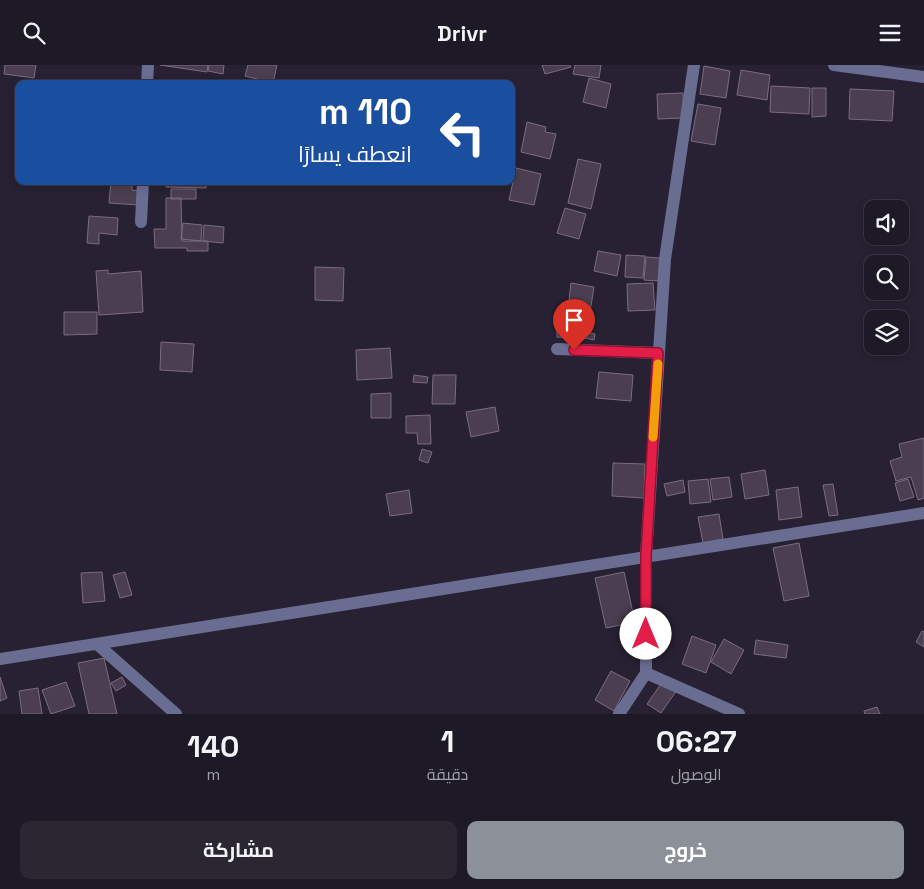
<!DOCTYPE html>
<html lang="ar">
<head>
<meta charset="utf-8">
<style>
	body { margin:0; font-family:"Space Grotesk",Cairo,sans-serif; background:#2a2632; color:#f1f3f6; direction:rtl; height:100vh; display:flex; flex-direction:column; font-size:19px; white-space:nowrap }
	* { box-sizing:border-box; margin:0 }
	p { font-size:16px; color:#a0a0a7 }
	.icon { flex:none; width:28px; height:28px; fill:none; stroke:currentColor; stroke-width:2; stroke-linecap:round; stroke-linejoin:round }
	.map { position:relative; height:649px; overflow:hidden; direction:ltr }
	.panel { display:flex; flex-direction:column; background:#1d1926; flex:1 }
	.panel>* { flex:none }
	.top-card { position:absolute; left:15px; top:15px; width:500px; height:105px; border-radius:10px; box-shadow:0 2px 8px #0003,0 0 0 1px #3b3843; direction:rtl; background:#1a4fa0; color:#fff; overflow:hidden }
	.tools { position:absolute; left:864px; top:135px; display:grid; gap:10px }
	.tools a { display:grid; place-items:center; width:45px; height:45px; border-radius:10px; background:#1d1926; box-shadow:0 2px 8px #0003,0 0 0 1px #3b3843; font-size:25px }
	.pin { position:absolute; display:grid; place-items:center; width:42px; height:42px; color:#fff; margin:-51px -21px; border-radius:50% 50% 50% 0; rotate:-45deg; box-shadow:0 0 5px #0007 }
	.pin .icon { rotate:45deg }
	.me { position:absolute; width:55px; margin:-28px; rotate:0deg; stroke-linejoin:round; filter:drop-shadow(0 0 4px #0008) }
	.turn { display:flex; align-items:center; gap:18px; height:105px; padding:0 20px; font-size:22px }
	.turn .icon { width:65px; height:65px; stroke-width:2.5 }
	.turn b { display:block; font-size:35px; line-height:42px }
	.eta { display:flex; justify-content:space-evenly; align-items:center; height:85px; text-align:center }
	.eta b { font-size:30px; font-weight:700; line-height:35px }
	.primary-button { display:flex; gap:10px; margin-top:auto; padding:10px 20px }
	.primary-button a { flex:1; height:58px; border-radius:10px; background:#8c9099; color:#fff; font-size:20px; font-weight:700; line-height:58px; text-align:center }
	.primary-button a+a { background:#2a2632; color:#f1f3f6 }
	header { display:flex; justify-content:space-between; align-items:center; height:65px; padding:0 20px; background:#1d1926; font-size:22px; font-weight:700 }
	.map>svg:first-child { display:block }
	.building { fill:#4b3e50; stroke:#7b6d80 }
	.lines { fill:none; stroke-linecap:round; stroke-linejoin:round }
	.minor { stroke:#6a6d92; stroke-width:12 }
	.route-casing { stroke:#92132f; stroke-width:12 }
	.route { stroke:#e11d48; stroke-width:9 }
	.slow { stroke:#f59e0b; stroke-width:9 }
</style>
</head>
<body>
<header><svg class="icon" aria-label="menu" viewBox="0 0 24 24"><path d="M4 6h16M4 12h16M4 18h16"/></svg>Drivr<svg class="icon" aria-label="search" viewBox="0 0 24 24"><circle cx="10" cy="10" r="6"/><path d="M15 15l6 6"/></svg></header>
<div class="map">
<svg width="924" height="649" viewBox="0 0 924 649">
	<rect width="100%" height="100%" fill="#272133"/>
	<path class="building" d="M 5,0 L 36,0 L 34,13 L 4,9 Z
		M 160,0 L 208,0 L 207,7 Z
		M 209,0 L 224,0 L 223,9 L 208,6 Z
		M 248,0 L 277,0 L 273,18 L 245,11 Z
		M 542,0 L 570,0 L 571,2 L 545,9 Z
		M 575,0 L 601,0 L 599,13 L 573,9 Z
		M 704,1 L 730,6 L 726,33 L 700,29 Z
		M 741,5 L 770,10 L 767,35 L 737,30 Z
		M 589,13 L 611,19 L 606,43 L 583,37 Z
		M 771,21 L 810,23 L 809,49 L 770,47 Z
		M 812,23 L 826,23 L 826,51 L 812,52 Z
		M 850,24 L 894,26 L 892,56 L 849,54 Z
		M 683,28 L 684,53 L 658,54 L 657,29 Z
		M 698,39 L 721,43 L 715,80 L 691,76 Z
		M 527,57 L 546,62 L 545,67 L 556,69 L 550,94 L 521,87 Z
		M 578,94 L 601,99 L 591,144 L 568,138 Z
		M 516,103 L 541,109 L 534,140 L 509,135 Z
		M 111,116 L 132,116 L 132,125 L 140,126 L 139,140 L 109,138 Z
		M 166,116 L 206,116 L 206,123 L 166,122 Z
		M 171,124 L 196,124 L 196,134 L 171,134 Z
		M 166,133 L 181,133 L 182,176 L 208,176 L 208,186 L 187,186 L 187,183 L 155,183 L 154,164 L 166,164 Z
		M 565,143 L 586,149 L 579,174 L 557,168 Z
		M 89,151 L 118,153 L 117,170 L 99,168 L 99,179 L 87,178 Z
		M 183,158 L 202,160 L 201,176 L 181,174 Z
		M 204,160 L 224,162 L 223,178 L 203,176 Z
		M 598,186 L 621,190 L 617,211 L 594,206 Z
		M 626,190 L 645,191 L 643,213 L 625,212 Z
		M 646,192 L 660,193 L 658,216 L 644,215 Z
		M 315,202 L 344,203 L 343,236 L 315,235 Z
		M 108,205 L 108,209 L 141,206 L 143,247 L 99,250 L 96,206 Z
		M 571,218 L 594,222 L 590,247 L 568,243 Z
		M 653,218 L 655,245 L 628,246 L 627,219 Z
		M 64,247 L 97,247 L 97,269 L 64,270 Z
		M 557,260 L 569,261 L 569,273 L 557,272 Z
		M 580,263 L 581,274 L 571,275 L 570,265 Z
		M 582,266 L 595,269 L 594,275 L 581,272 Z
		M 161,277 L 194,279 L 192,307 L 160,305 Z
		M 390,283 L 392,313 L 357,315 L 356,285 Z
		M 599,307 L 633,310 L 631,336 L 596,333 Z
		M 414,310 L 428,312 L 427,318 L 413,317 Z
		M 433,310 L 456,310 L 455,339 L 432,339 Z
		M 391,328 L 391,353 L 371,353 L 371,329 Z
		M 495,342 L 499,366 L 471,372 L 466,347 Z
		M 430,350 L 431,379 L 418,379 L 417,368 L 406,368 L 406,351 Z
		M 924,373 L 924,433 L 918,435 L 911,412 L 896,416 L 890,396 L 902,392 L 899,379 Z
		M 422,384 L 432,387 L 428,398 L 419,395 Z
		M 613,398 L 645,399 L 644,433 L 612,431 Z
		M 765,405 L 769,430 L 745,434 L 741,409 Z
		M 729,412 L 732,432 L 713,435 L 710,414 Z
		M 708,414 L 711,437 L 690,439 L 688,416 Z
		M 908,414 L 914,432 L 900,436 L 895,418 Z
		M 683,415 L 685,427 L 667,431 L 664,419 Z
		M 833,419 L 838,450 L 829,451 L 823,420 Z
		M 798,422 L 802,452 L 779,455 L 776,425 Z
		M 409,425 L 412,448 L 390,451 L 386,429 Z
		M 719,449 L 723,474 L 703,478 L 698,452 Z
		M 799,478 L 809,531 L 784,536 L 773,483 Z
		M 102,507 L 105,536 L 83,538 L 81,508 Z
		M 125,507 L 132,530 L 120,533 L 113,510 Z
		M 624,507 L 635,557 L 606,563 L 595,513 Z
		M 922,566 L 924,567 L 924,582 L 916,577 Z
		M 692,571 L 716,580 L 706,608 L 682,599 Z
		M 724,574 L 744,585 L 731,609 L 711,597 Z
		M 756,575 L 788,580 L 786,593 L 754,589 Z
		M 104,593 L 117,649 L 89,649 L 78,598 Z
		M 611,606 L 630,616 L 614,646 L 595,635 Z
		M 0,612 L 7,633 L 0,636 Z
		M 122,612 L 126,620 L 116,626 L 111,618 Z
		M 663,616 L 677,625 L 661,648 L 647,639 Z
		M 66,617 L 75,641 L 51,649 L 42,625 Z
		M 38,623 L 42,649 L 22,649 L 19,626 Z
		M 877,642 L 880,649 L 865,649 L 864,646 Z"/>
	<g class="lines">
		<path class="minor" d="M 834,0 L 924,12
			M 147,19 L 148,0
			M 141,157 L 143,116
			M 557,284 L 658,288
			M 97,579 L 176,649
			M 0,594 L 924,448
			M 646,608 L 739,649
			M 619,649 L 646,608 L 646,491 L 665,194 L 694,0"/>
	</g>
	<g class="lines">
		<defs>
			<path id="route" d="M 574,285 L 658,288 L 646,491 L 646,569"/>
		</defs>
		<use href="#route" class="route-casing"/>
		<use href="#route" class="route"/>
		<path class="slow" d="M 653,372 L 658,299"/>
	</g>
</svg>
<div class="tools">
<a><svg class="icon" aria-label="sound" viewBox="0 0 24 24"><path d="M4 9h4l5-4v14l-5-4H4zM17 9q2 3 0 6"/></svg></a>
<a><svg class="icon" aria-label="search" viewBox="0 0 24 24"><circle cx="10" cy="10" r="6"/><path d="M15 15l6 6"/></svg></a>
<a><svg class="icon" aria-label="layers" viewBox="0 0 24 24"><path d="M12 4l9 5-9 5-9-5zM3 14l9 5 9-5"/></svg></a>
</div>
<div class="pin" style="left:574px;top:285px;background:#d93025"><svg class="icon" aria-label="arrive" viewBox="0 0 24 24"><path d="M6 21V4h12l-3 4 3 4H6"/></svg></div>
<svg class="me" style="left:646px;top:569px" viewBox="-20 -20 40 40"><circle r="19" fill="#fff"/><path d="M0-13L10 11 0 6-10 11z" fill="#e11d48"/></svg>
<div class="top-card">
<div class="turn"><svg class="icon" aria-label="left" viewBox="0 0 24 24"><path d="M17 20v-9H6M10 6l-5 5 5 5"/></svg><div><b>110 m</b>انعطف يسارًا</div></div>
</div>
</div>
<section class="panel">
<div class="eta">
<div><b>06:27</b><p>الوصول</p></div>
<div><b>1</b><p>دقيقة</p></div>
<div><b>140</b><p>m</p></div>
</div>
<div class="primary-button"><a>خروج</a><a>مشاركة</a></div>
</section>
</body>
</html>
